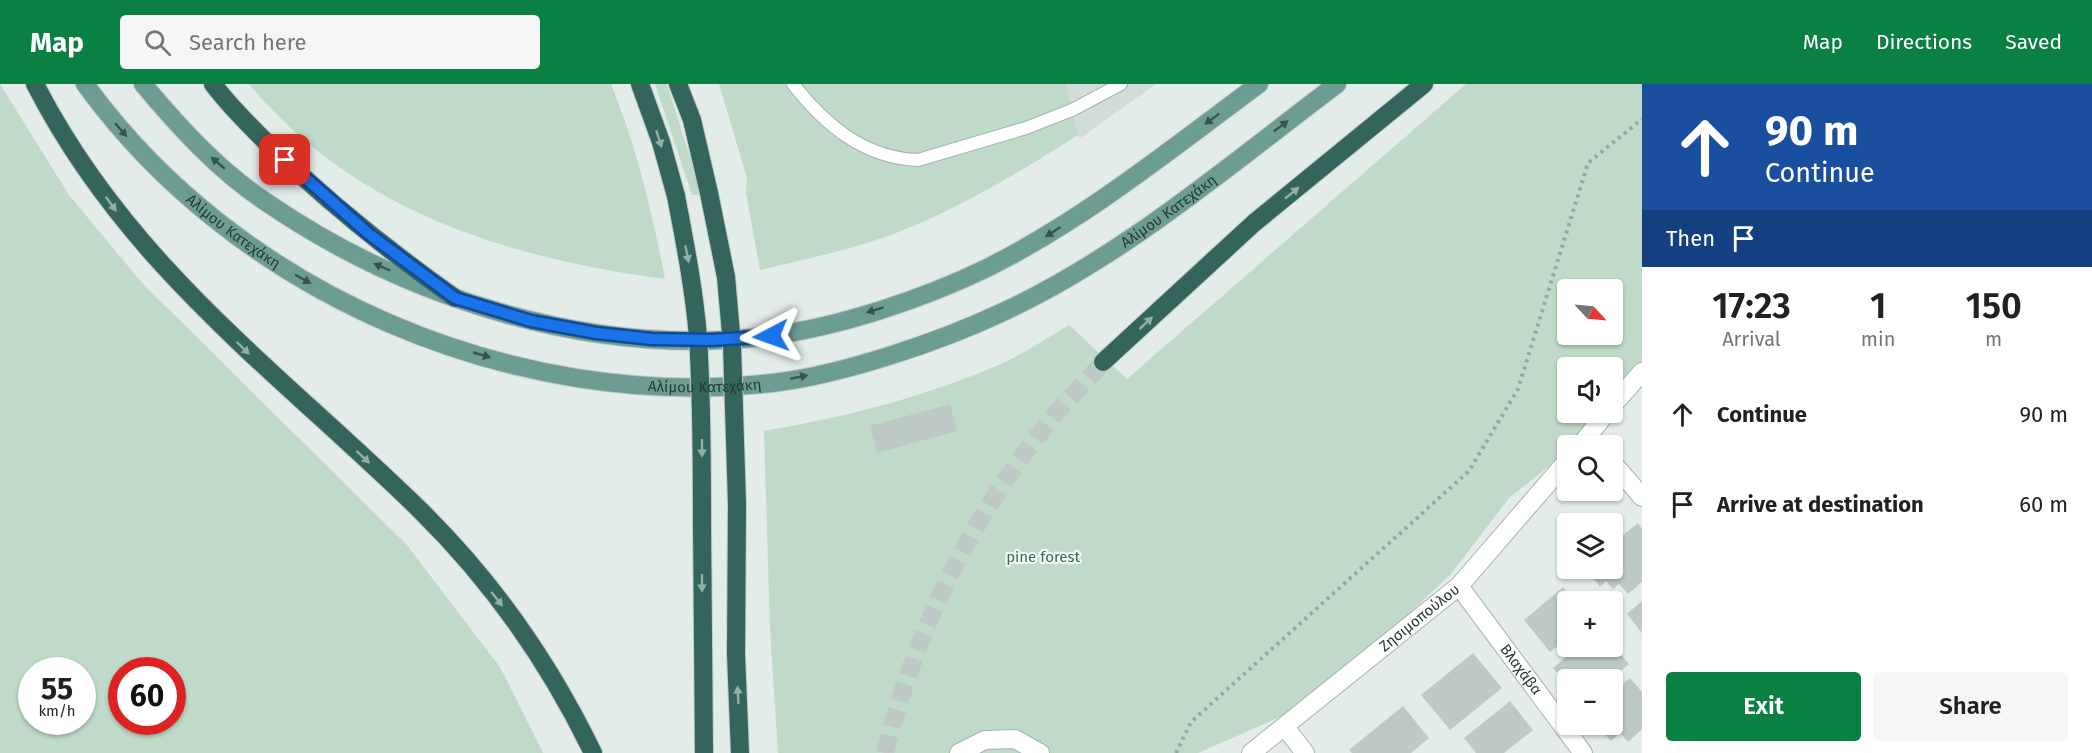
<!DOCTYPE html>
<html lang="en">
<head>
<meta charset="utf-8">
<style>
	body { margin:0; font-family:"Fira Sans",sans-serif; background:#f6f6f6; color:#202124; height:100vh; display:flex; flex-direction:column; font-size:22px; white-space:nowrap }
	* { box-sizing:border-box; margin:0 }
	p { font-size:20px; color:#757577 }
	.icon { flex:none; width:33px; height:33px; fill:none; stroke:currentColor; stroke-width:2; stroke-linecap:round; stroke-linejoin:round }
	.map { position:relative; flex:1; overflow:hidden }
	.panel { display:flex; flex-direction:column; background:#fff; width:450px }
	.panel>* { flex:none }
	.top-card { background:#1a4fa0; color:#fff; overflow:hidden }
	.needle { width:39px; rotate:116deg }
	.controls { position:absolute; left:1557px; top:195px; display:grid; gap:12px }
	.controls a { display:grid; place-items:center; width:66px; height:66px; border-radius:6px; background:#fff; box-shadow:0 2px 4px #0004; font-size:30px }
	.speed { position:absolute; left:18px; top:573px; display:flex; gap:12px; font-size:30px; font-weight:700; text-align:center }
	.speed>* { display:grid; place-content:center; width:78px; height:78px; border-radius:50%; background:#fff; box-shadow:0 2px 4px #0004; line-height:1 }
	.speed small { font-size:15px; font-weight:400 }
	.speed .limit { border:9px solid #d22; background:#fff; color:#111 }
	.pin { position:absolute; display:grid; place-items:center; width:51px; height:51px; color:#fff; margin:-26px; border-radius:12px; box-shadow:0 3px 9px #0006 }
	.me { position:absolute; width:66px; margin:-33px; rotate:266deg; stroke-linejoin:round; filter:drop-shadow(0 0 4px #0008) }
	.turn { display:flex; align-items:center; gap:21px; height:126px; padding:0 24px; font-size:27px }
	.turn .icon { width:78px; height:78px; stroke-width:2.5 }
	.turn b { display:block; font-size:42px; line-height:51px }
	.then { display:flex; align-items:center; height:57px; padding:0 24px; background:#0003; gap:12px; font-size:22px }
	.eta { display:flex; justify-content:space-evenly; align-items:center; height:102px; text-align:center }
	.eta b { font-size:36px; font-weight:600; line-height:42px }
	.button { display:flex; gap:12px; margin-top:auto; padding:12px 24px }
	.button a { flex:1; height:69px; border-radius:6px; background:#0b8043; color:#fff; font-size:24px; font-weight:600; line-height:69px; text-align:center }
	.button a+a { background:#f6f6f6; color:#202124 }
	ul { padding:0; list-style:none }
	li { display:flex; align-items:center; gap:18px; height:90px; padding:0 24px }
	li div { flex:1 }
	li b { display:block; font-size:22px }
	li em { font-style:normal }
	header { display:flex; align-items:center; gap:36px; box-sizing:border-box; height:84px; padding:0 30px; background:#0b8043; color:#fff }
	header strong { font-size:28px }
	nav { display:flex; gap:33px; margin-inline-start:auto; font-size:21px }
	.search { width:420px; height:54px; background:#f6f6f6; display:flex; align-items:center; gap:15px; box-sizing:border-box; padding:0 21px; border-radius:6px; color:#757577; font-size:22px }
	main { display:flex; flex:1; min-height:0 }
	.map>svg:first-child { display:block }
	.built { fill:#d2dcd8 }
	.green { fill:#bfdac8; fill-rule:evenodd }
	.building { fill:#bcc9c5 }
	.lines { fill:none; stroke-linecap:round; stroke-linejoin:round }
	.highway-tunnel { stroke:#bec9c5; stroke-width:18; stroke-dasharray:18 9; stroke-linecap:butt }
	.lane-casing { stroke:#a7b3b0; stroke-width:14 }
	.street-casing { stroke:#a7b3b0; stroke-width:20 }
	.primary-casing { stroke:#c2c8c7; stroke-width:20 }
	.highway-casing { stroke:#c2c8c7; stroke-width:20 }
	.path { stroke:#88aca3; stroke-width:4; stroke-dasharray:3 4.5; stroke-linecap:butt }
	.lane { stroke:#fff; stroke-width:12 }
	.street { stroke:#fff; stroke-width:18 }
	.primary { stroke:#6d9c93; stroke-width:18 }
	.highway { stroke:#34655d; stroke-width:18 }
	.highway-bridge-casing { stroke:#c2c8c7; stroke-width:20; stroke-linecap:butt }
	.highway-bridge { stroke:#34655d; stroke-width:18 }
	.oneway { fill:#37534e }
	.oneway2 { fill:#94afaa }
	.route-casing { stroke:#114b97; stroke-width:15 }
	.route { stroke:#1a73e8; stroke-width:10 }
	.labels { text-anchor:middle; stroke-width:4.5; stroke-linejoin:round; paint-order:stroke }
	.street-label { font-size:15px; fill:#253b37; stroke:#f4f9f7 }
	.park-label { font-size:15px; fill:#346e4d; stroke:#f4f9f7 }
</style>
</head>
<body>
<header>
<strong>Map</strong>
<div class="search"><svg class="icon" aria-label="search" viewBox="0 0 24 24"><circle cx="10" cy="10" r="6"/><path d="M15 15l6 6"/></svg>Search here</div>
<nav><a>Map</a><a>Directions</a><a>Saved</a></nav>
</header>
<main>
<div class="map">
<svg width="1642" height="669" viewBox="0 0 1642 669">
	<rect width="100%" height="100%" fill="#e4ece9"/>
	<path class="built" d="M 1066,0 L 1156,0 L 1079,55 Z"/>
	<path class="green" d="M 0,0 L 69,111 L 143,200 L 406,460 L 500,583 L 543,669 L 0,669 ZM 82,586 L 82,638 L 32,638 L 32,586 ZM 122,586 L 172,586 L 172,638 L 122,638 Z
		M 249,0 L 611,0 C 637,64 652,128 665,195 C 507,174 355,127 249,0 Z
		M 655,0 L 667,0 L 702,111 L 692,111 Z
		M 719,0 L 1066,0 L 1078,51 C 1026,84 974,116 918,140 C 868,162 812,174 760,186 L 746,109 L 747,94 Z
		M 1466,0 L 1642,0 L 1642,291 L 1613,325 L 1612,284 L 1568,284 L 1568,328 L 1609,329 L 1575,361 L 1568,362 L 1567,368 L 1509,414 L 1451,490 L 1316,617 L 1198,669 L 778,669 L 770,546 L 764,347 C 846,333 929,312 1005,278 C 1027,268 1048,253 1069,241 L 1127,295 ZM 1568,206 L 1612,206 L 1612,250 L 1568,250 Z"/>
	<path class="building" d="M 950,320 L 957,347 L 877,369 L 870,342 Z
		M 1638,439 L 1642,445 L 1642,498 L 1628,510 L 1619,500 L 1613,505 L 1606,497 L 1600,503 L 1585,484 L 1612,484 L 1612,460 Z
		M 1563,503 L 1575,518 L 1568,518 L 1568,554 L 1550,568 L 1524,536 Z
		M 1642,517 L 1642,549 L 1627,530 Z
		M 1612,560 L 1629,580 L 1610,596 L 1568,596 L 1568,602 L 1553,584 L 1579,562 L 1612,562 Z
		M 1473,569 L 1502,604 L 1450,646 L 1421,611 Z
		M 1630,594 L 1642,608 L 1642,645 L 1628,658 L 1620,649 L 1611,657 L 1596,640 L 1612,640 L 1612,609 Z
		M 1510,617 L 1533,646 L 1504,669 L 1476,669 L 1464,654 Z
		M 1403,622 L 1429,654 L 1411,669 L 1352,669 L 1349,666 Z"/>
	<g class="lines">
		<path class="highway-tunnel" d="M 885,669 C 915,548 969,436 1048,339 C 1065,318 1085,299 1103,278"/>
		<defs>
			<path id="lane" d="M 793,0 C 825,41 864,74 918,76 L 1026,44 L 1072,26 L 1121,0"/>
			<g id="street">
				<path d="M 1612,322 L 1642,288"/>
				<path d="M 1580,362 L 1607,328"/>
				<path d="M 1612,378 L 1642,413"/>
				<path id="s1" d="M 1459,502 L 1583,669"/>
				<path d="M 1285,643 L 1305,669"/>
				<path d="M 959,669 L 985,656 L 1015,655 L 1040,669"/>
				<path id="s2" d="M 1251,669 L 1459,502 L 1568,376"/>
			</g>
			<g id="primary">
				<path id="s3" d="M 85,0 C 237,210 514,328 772,299 C 842,291 942,257 1005,227 C 1125,171 1232,79 1337,0"/>
				<path d="M 143,0 C 179,43 219,87 266,118 C 409,216 595,274 769,252 C 839,243 923,215 987,184 C 1085,135 1171,65 1259,0"/>
			</g>
			<path id="highway" d="M 35,0 C 128,182 279,288 421,427 C 491,496 550,580 593,669
				M 213,0 C 230,23 251,43 272,64 C 329,119 390,168 455,214
				M 640,0 L 661,58 L 676,112
				M 678,0 L 692,36 L 709,109
				M 1103,278 L 1254,139 L 1424,0
				M 737,420 L 736,570 L 740,669
				M 702,440 L 704,669"/>
		</defs>
		<use href="#lane" class="lane-casing"/>
		<use href="#street" class="street-casing"/>
		<use href="#primary" class="primary-casing"/>
		<use href="#highway" class="highway-casing"/>
		<path class="path" d="M 1176,669 L 1191,638 L 1469,387 L 1518,305 L 1588,79 L 1642,35"/>
		<use href="#lane" class="lane"/>
		<use href="#street" class="street"/>
		<use href="#primary" class="primary"/>
		<use href="#highway" class="highway"/>
		<defs>
			<path id="highway-bridge" d="M 709,109 L 726,193 L 732,261 L 737,420
				M 676,112 C 685,159 694,205 698,253 C 702,315 702,378 702,440"/>
		</defs>
		<use href="#highway-bridge" class="highway-bridge-casing"/>
		<use href="#highway-bridge" class="highway-bridge"/>
	</g>
	<defs><path id="oneway-solid" d="M-6-.8H1V-3.2L6.5 0L1 3.2V.8H-6Z" transform="scale(1.5)"/></defs>
	<g class="oneway">
		<use href="#oneway-solid" transform="translate(1212 35) rotate(143)"/>
		<use href="#oneway-solid" transform="translate(1281 42) rotate(-37)"/>
		<use href="#oneway-solid" transform="translate(121 46) rotate(49)"/>
		<use href="#oneway-solid" transform="translate(218 79) rotate(-139)"/>
		<use href="#oneway-solid" transform="translate(1053 148) rotate(147)"/>
		<use href="#oneway-solid" transform="translate(382 183) rotate(-157)"/>
		<use href="#oneway-solid" transform="translate(303 195) rotate(29)"/>
		<use href="#oneway-solid" transform="translate(875 226) rotate(163)"/>
		<use href="#oneway-solid" transform="translate(482 271) rotate(16)"/>
		<use href="#oneway-solid" transform="translate(799 293) rotate(-12)"/>
	</g>
	<g class="oneway2">
		<use href="#oneway-solid" transform="translate(659 55) rotate(72)"/>
		<use href="#oneway-solid" transform="translate(1292 109) rotate(-39)"/>
		<use href="#oneway-solid" transform="translate(111 120) rotate(54)"/>
		<use href="#oneway-solid" transform="translate(687 170) rotate(79)"/>
		<use href="#oneway-solid" transform="translate(1146 239) rotate(-43)"/>
		<use href="#oneway-solid" transform="translate(243 264) rotate(44)"/>
		<use href="#oneway-solid" transform="translate(702 364) rotate(90)"/>
		<use href="#oneway-solid" transform="translate(363 373) rotate(43)"/>
		<use href="#oneway-solid" transform="translate(702 499) rotate(90)"/>
		<use href="#oneway-solid" transform="translate(497 515) rotate(52)"/>
		<use href="#oneway-solid" transform="translate(738 611) rotate(-93)"/>
	</g>
	<g class="lines">
		<defs>
			<path id="route" d="M 285,76 L 369,150 L 455,214 L 531,237 L 596,249 L 652,255 L 712,256 L 771,252"/>
		</defs>
		<use href="#route" class="route-casing"/>
		<use href="#route" class="route"/>
	</g>
	<g class="labels">
		<g class="street-label">
			<text dy="5" stroke="none"><textPath href="#s3" startOffset="1220">Αλίμου Κατεχάκη</textPath></text>
			<text dy="5" stroke="none"><textPath href="#s3" startOffset="210">Αλίμου Κατεχάκη</textPath></text>
			<text dy="5" stroke="none"><textPath href="#s3" startOffset="716">Αλίμου Κατεχάκη</textPath></text>
			<text dy="5" stroke="none"><textPath href="#s2" startOffset="216">Ζησιμοπούλου</textPath></text>
			<text dy="5" stroke="none"><textPath href="#s1" startOffset="104">Βλαχάβα</textPath></text>
		</g>
		<g class="park-label">
			<text x="1043" y="478">pine forest</text>
		</g>
	</g>
</svg>
<div class="controls">
<a><svg class="needle" viewBox="-14 -14 28 28"><path d="M0-13l5 13h-10z" fill="#e53935"/><path d="M0 13l5-13h-10z" fill="#757577"/></svg></a>
<a><svg class="icon" aria-label="sound" viewBox="0 0 24 24"><path d="M4 9h4l5-4v14l-5-4H4zM17 9q2 3 0 6"/></svg></a>
<a><svg class="icon" aria-label="search" viewBox="0 0 24 24"><circle cx="10" cy="10" r="6"/><path d="M15 15l6 6"/></svg></a>
<a><svg class="icon" aria-label="layers" viewBox="0 0 24 24"><path d="M12 4l9 5-9 5-9-5zM3 14l9 5 9-5"/></svg></a>
<a>+</a>
<a>−</a>
</div>
<div class="speed"><div>55<small>km/h</small></div><div class="limit">60</div></div>
<div class="pin" style="left:285px;top:76px;background:#d93025"><svg class="icon" aria-label="arrive" viewBox="0 0 24 24"><path d="M6 21V4h12l-3 4 3 4H6"/></svg></div>
<svg class="me" style="left:771px;top:252px" viewBox="-20 -20 40 40"><path d="M0-17L14 15 0 8-14 15z" fill="#1a73e8" stroke="#fff" stroke-width="4"/></svg>
</div>
<section class="panel">
<div class="top-card">
<div class="turn"><svg class="icon" aria-label="ahead" viewBox="0 0 24 24"><path d="M12 20V5M6 11l6-6 6 6"/></svg><div><b>90 m</b>Continue</div></div>
<div class="then">Then<svg class="icon" aria-label="arrive" viewBox="0 0 24 24"><path d="M6 21V4h12l-3 4 3 4H6"/></svg></div>
</div>
<div class="eta">
<div><b>17:23</b><p>Arrival</p></div>
<div><b>1</b><p>min</p></div>
<div><b>150</b><p>m</p></div>
</div>
<ul>
<li><svg class="icon" aria-label="ahead" viewBox="0 0 24 24"><path d="M12 20V5M6 11l6-6 6 6"/></svg><div><b>Continue</b></div><em>90 m</em></li>
<li><svg class="icon" aria-label="arrive" viewBox="0 0 24 24"><path d="M6 21V4h12l-3 4 3 4H6"/></svg><div><b>Arrive at destination</b></div><em>60 m</em></li>
</ul>
<div class="button"><a>Exit</a><a>Share</a></div>
</section>
</main>
</body>
</html>
